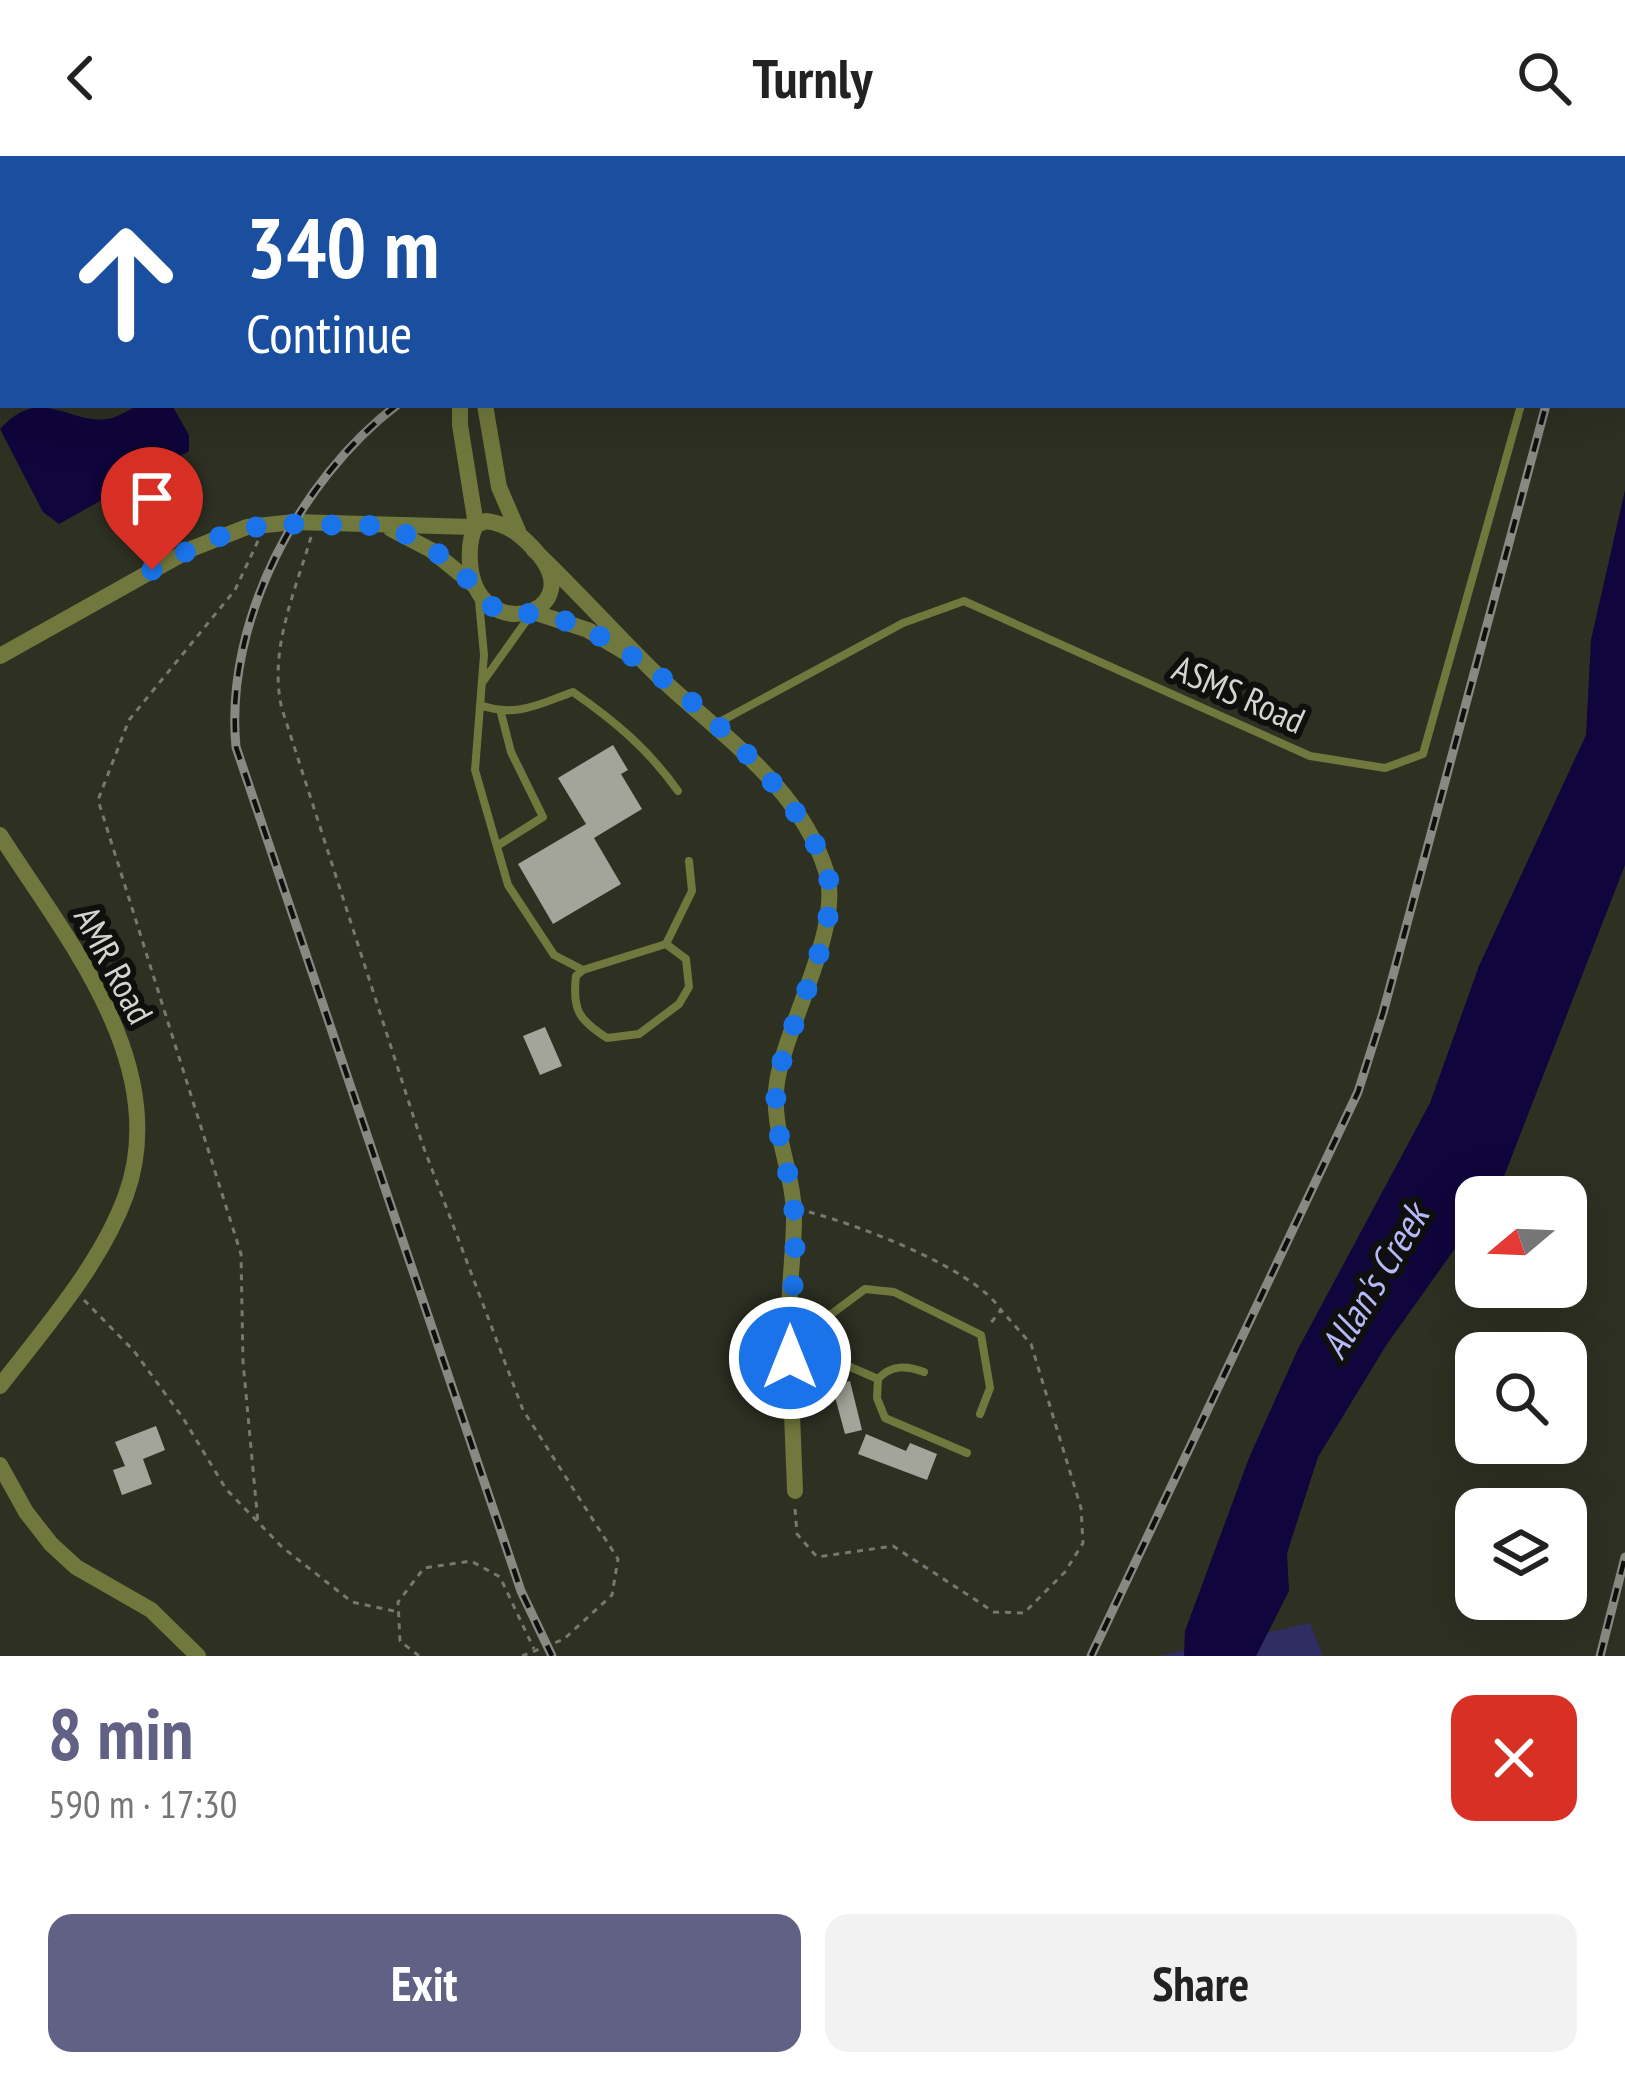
<!DOCTYPE html>
<html lang="en">
<head>
<meta charset="utf-8">
<style>
	body { margin:0; font-family:"PT Sans Narrow",sans-serif; background:#f2f2f2; color:#222; height:100vh; display:flex; flex-direction:column; font-size:45px; white-space:nowrap }
	* { box-sizing:border-box; margin:0 }
	p { font-size:39px; color:#767676 }
	.icon { flex:none; width:66px; height:66px; fill:none; stroke:currentColor; stroke-width:2; stroke-linecap:round; stroke-linejoin:round }
	.map { position:relative; height:1500px; overflow:hidden }
	.drawer { display:flex; flex-direction:column; background:#fff; flex:1 }
	.drawer>* { flex:none }
	.banner { position:absolute; left:0px; top:0px; width:1626px; height:252px; box-shadow:0 12px 48px #0002; background:#1a4fa0; color:#fff; overflow:hidden }
	.needle { width:78px; rotate:251deg }
	.tools { position:absolute; left:1455px; top:1020px; display:grid; gap:24px }
	.tools a { display:grid; place-items:center; width:132px; height:132px; border-radius:24px; background:#fff; box-shadow:0 12px 48px #0002; font-size:60px }
	.pin { position:absolute; display:grid; place-items:center; width:102px; height:102px; color:#fff; margin:-123px -51px; border-radius:50% 50% 50% 0; rotate:-45deg; box-shadow:0 0 12px #0007 }
	.pin .icon { rotate:45deg }
	.me { position:absolute; width:132px; margin:-66px; rotate:0deg; stroke-linejoin:round; filter:drop-shadow(0 0 9px #0008) }
	.turn { display:flex; align-items:center; gap:42px; height:252px; padding:0 48px; font-size:54px }
	.turn .icon { width:156px; height:156px; stroke-width:2.5 }
	.turn b { display:block; font-size:84px; line-height:102px }
	.round { display:grid; place-items:center; flex:none; width:126px; height:126px; border-radius:24px; background:#f2f2f2 }
	.headline { display:flex; align-items:center; justify-content:space-between; height:204px; padding:0 48px }
	h1 { font-size:72px; font-weight:700; line-height:90px; color:#606184 }
	.button { display:flex; gap:24px; margin-top:auto; padding:24px 48px }
	.button a { flex:1; height:138px; border-radius:24px; background:#606184; color:#fff; font-size:48px; font-weight:700; line-height:138px; text-align:center }
	.button a+a { background:#f2f2f2; color:#222 }
	header { display:flex; justify-content:space-between; align-items:center; height:156px; padding:0 48px; background:#fff; font-size:54px; font-weight:700 }
	.map>svg:first-child { display:block }
	.built { fill:#2e3022; fill-rule:evenodd }
	.green { fill:#2f2d62 }
	.water { fill:#10053c }
	.building { fill:#a3a59b }
	.lines { fill:none; stroke-linecap:round; stroke-linejoin:round }
	.path { stroke:#777872; stroke-width:3; stroke-dasharray:6 6; stroke-linecap:butt }
	.service { stroke:#70783d; stroke-width:8 }
	.minor { stroke:#70783d; stroke-width:16 }
	.rail-casing { stroke:#888983; stroke-width:9 }
	.rail { stroke:#0f100d; stroke-width:4.5; stroke-dasharray:14; stroke-linecap:butt }
	.route { stroke:#1a73e8; stroke-width:21; stroke-dasharray:0 37.8 }
	.labels { text-anchor:middle; stroke-width:12; stroke-linejoin:round; paint-order:stroke }
	.street-label { font-size:36px; fill:#d4d5d0; stroke:#0f100d }
	.water-label { font-size:39px; font-style:italic; fill:#b5b8f9; stroke:#0f100d }
</style>
</head>
<body>
<header><svg class="icon" aria-label="back" viewBox="0 0 24 24"><path d="M15 5l-7 7 7 7"/></svg>Turnly<svg class="icon" aria-label="search" viewBox="0 0 24 24"><circle cx="10" cy="10" r="6"/><path d="M15 15l6 6"/></svg></header>
<div class="map">
<svg width="1625" height="1500" viewBox="0 0 1625 1500">
	<rect width="100%" height="100%" fill="#262720"/>
	<path class="built" d="M 0,0 L 1625,0 L 1625,1500 L 0,1500 ZM 3,3 L 1623,3 L 1623,249 L 3,249 ZM 1476,1041 L 1566,1041 L 1566,1131 L 1476,1131 ZM 1476,1197 L 1566,1197 L 1566,1287 L 1476,1287 ZM 1476,1353 L 1566,1353 L 1566,1443 L 1476,1443 Z"/>
	<path class="green" d="M 1310,1467 L 1323,1500 L 1158,1500 Z"/>
	<path class="water" d="M 140,249 L 173,251 L 189,279 L 189,295 L 59,368 L 43,356 L 0,273 C 42,226 71,272 112,262 C 121,259 131,253 140,249 Z
		M 1625,334 L 1625,709 L 1501,1028 L 1492,1041 L 1476,1041 L 1476,1063 L 1387,1188 L 1318,1301 L 1287,1397 L 1289,1435 L 1256,1500 L 1184,1500 L 1185,1475 L 1249,1302 L 1298,1193 L 1430,947 L 1479,810 L 1586,579 L 1591,484 Z"/>
	<path class="building" d="M 613,589 L 628,614 L 621,618 L 642,653 L 594,682 L 621,728 L 553,768 L 518,708 L 586,668 L 558,622 Z
		M 545,871 L 562,910 L 540,919 L 523,880 Z
		M 850,1225 L 862,1274 L 845,1278 L 832,1230 Z
		M 156,1270 L 165,1294 L 143,1303 L 152,1328 L 122,1339 L 113,1314 L 125,1310 L 115,1286 Z
		M 866,1278 L 906,1295 L 910,1287 L 937,1298 L 927,1324 L 858,1298 Z"/>
	<g class="lines">
		<path class="path" d="M 311,381 C 295,436 268,495 282,553 L 422,987 L 523,1254 L 618,1403 L 612,1439 L 564,1483 L 522,1500
			M 258,385 L 235,434 L 129,564 L 98,644 L 241,1098 L 243,1206 L 258,1367
			M 809,1056 C 858,1069 974,1112 1001,1154 L 990,1168
			M 84,1144 L 134,1195 L 183,1262 L 226,1333 L 282,1391 L 352,1446 L 399,1456
			M 795,1353 L 797,1378 L 817,1401 L 893,1390 L 994,1456 L 1024,1457 L 1065,1416 L 1083,1387 L 1081,1352 L 1031,1188 L 1001,1154
			M 419,1500 L 400,1485 L 398,1446 L 424,1412 L 471,1405 L 500,1421 L 534,1493"/>
		<path class="service" d="M 279,0 L 279,3
			M 1591,3 L 1591,0
			M 479,445 L 484,499 L 475,614 L 508,729 L 554,799 L 583,814 L 666,788 L 686,803 L 689,831 L 679,848 L 639,878 L 607,882 C 579,864 572,854 576,820 L 583,814
			M 482,527 L 529,461
			M 480,549 C 516,562 539,548 573,536 C 616,566 648,593 678,635
			M 714,569 L 903,467 L 964,445 L 1310,600 L 1385,612 L 1423,598 L 1521,249
			M 497,690 L 543,661 L 511,596 L 501,557
			M 666,788 L 692,735 L 689,705
			M 790,1158 L 822,1165 L 865,1133 L 894,1136 L 981,1179 L 990,1232 L 980,1258
			M 822,1165 L 848,1210 L 878,1223 L 877,1242 L 885,1262 L 967,1297
			M 878,1223 C 891,1209 906,1209 924,1216"/>
		<path class="minor" d="M 440,0 L 441,3
			M 399,3 L 400,0
			M 699,3 L 704,0
			M 0,212 L 3,211
			M 460,249 L 460,269 L 476,369
			M 485,249 L 499,331 L 518,375
			M 486,365 C 510,368 525,382 540,400 C 587,460 475,490 470,406 C 469,393 470,381 476,369 Z
			M 391,373 L 431,394 L 474,429
			M 533,393 C 573,431 609,471 648,510 C 711,573 798,625 826,715 C 844,770 786,868 777,926 C 770,974 794,1015 794,1061 C 794,1095 789,1128 789,1162 C 790,1220 793,1278 795,1335
			M 533,456 L 588,474 L 625,496
			M 0,500 L 191,393 L 247,371 L 294,366 L 474,371
			M 0,679 C 65,781 173,909 126,1039 C 101,1108 45,1172 0,1230
			M 0,1309 L 26,1356 L 51,1388 L 76,1411 L 151,1454 L 198,1500"/>
		<defs>
			<path id="rail" d="M 778,3 L 782,0
				M 1613,3 L 1613,0
				M 397,249 C 299,324 224,466 236,591 L 521,1435 L 552,1500
				M 1091,1500 L 1358,936 L 1383,857 L 1546,249
				M 1600,1500 L 1625,1401"/>
		</defs>
		<use href="#rail" class="rail-casing"/>
		<use href="#rail" class="rail"/>
	</g>
	<g class="lines">
		<path class="route" d="M 152,414 C 226,373 249,365 333,369 C 351,369 370,368 388,372 C 417,379 451,405 471,427 C 479,436 485,446 496,453 C 511,461 524,456 540,458 C 555,461 569,466 583,472 C 660,506 807,637 828,720 C 841,773 788,867 778,922 C 769,969 791,1011 794,1056 C 798,1104 789,1154 790,1202"/>
	</g>
	<g class="labels">
		<g class="street-label">
			<text transform="translate(1239 538) rotate(24)" y="13">ASMS Road</text>
			<text transform="translate(114 809) rotate(62)" y="13">AMR Road</text>
		</g>
		<g class="water-label">
			<text transform="translate(1374 1125) rotate(-59)" y="14">Allan's Creek</text>
		</g>
	</g>
</svg>
<div class="tools">
<a><svg class="needle" viewBox="-14 -14 28 28"><path d="M0-13l5 13h-10z" fill="#e53935"/><path d="M0 13l5-13h-10z" fill="#767676"/></svg></a>
<a><svg class="icon" aria-label="search" viewBox="0 0 24 24"><circle cx="10" cy="10" r="6"/><path d="M15 15l6 6"/></svg></a>
<a><svg class="icon" aria-label="layers" viewBox="0 0 24 24"><path d="M12 4l9 5-9 5-9-5zM3 14l9 5 9-5"/></svg></a>
</div>
<div class="pin" style="left:152px;top:414px;background:#d93025"><svg class="icon" aria-label="arrive" viewBox="0 0 24 24"><path d="M6 21V4h12l-3 4 3 4H6"/></svg></div>
<svg class="me" style="left:790px;top:1202px" viewBox="-20 -20 40 40"><circle r="17" fill="#1a73e8" stroke="#fff" stroke-width="3"/><path d="M0-11L8 9 0 5-8 9z" fill="#fff"/></svg>
<div class="banner">
<div class="turn"><svg class="icon" aria-label="ahead" viewBox="0 0 24 24"><path d="M12 20V5M6 11l6-6 6 6"/></svg><div><b>340 m</b>Continue</div></div>
</div>
</div>
<section class="drawer">
<div class="headline"><div><h1>8 min</h1><p>590 m · 17:30</p></div><a class="round" style="background:#d93025;color:#fff"><svg class="icon" aria-label="close" viewBox="0 0 24 24"><path d="M6 6l12 12M18 6L6 18"/></svg></a></div>
<div class="button"><a>Exit</a><a>Share</a></div>
</section>
</body>
</html>
